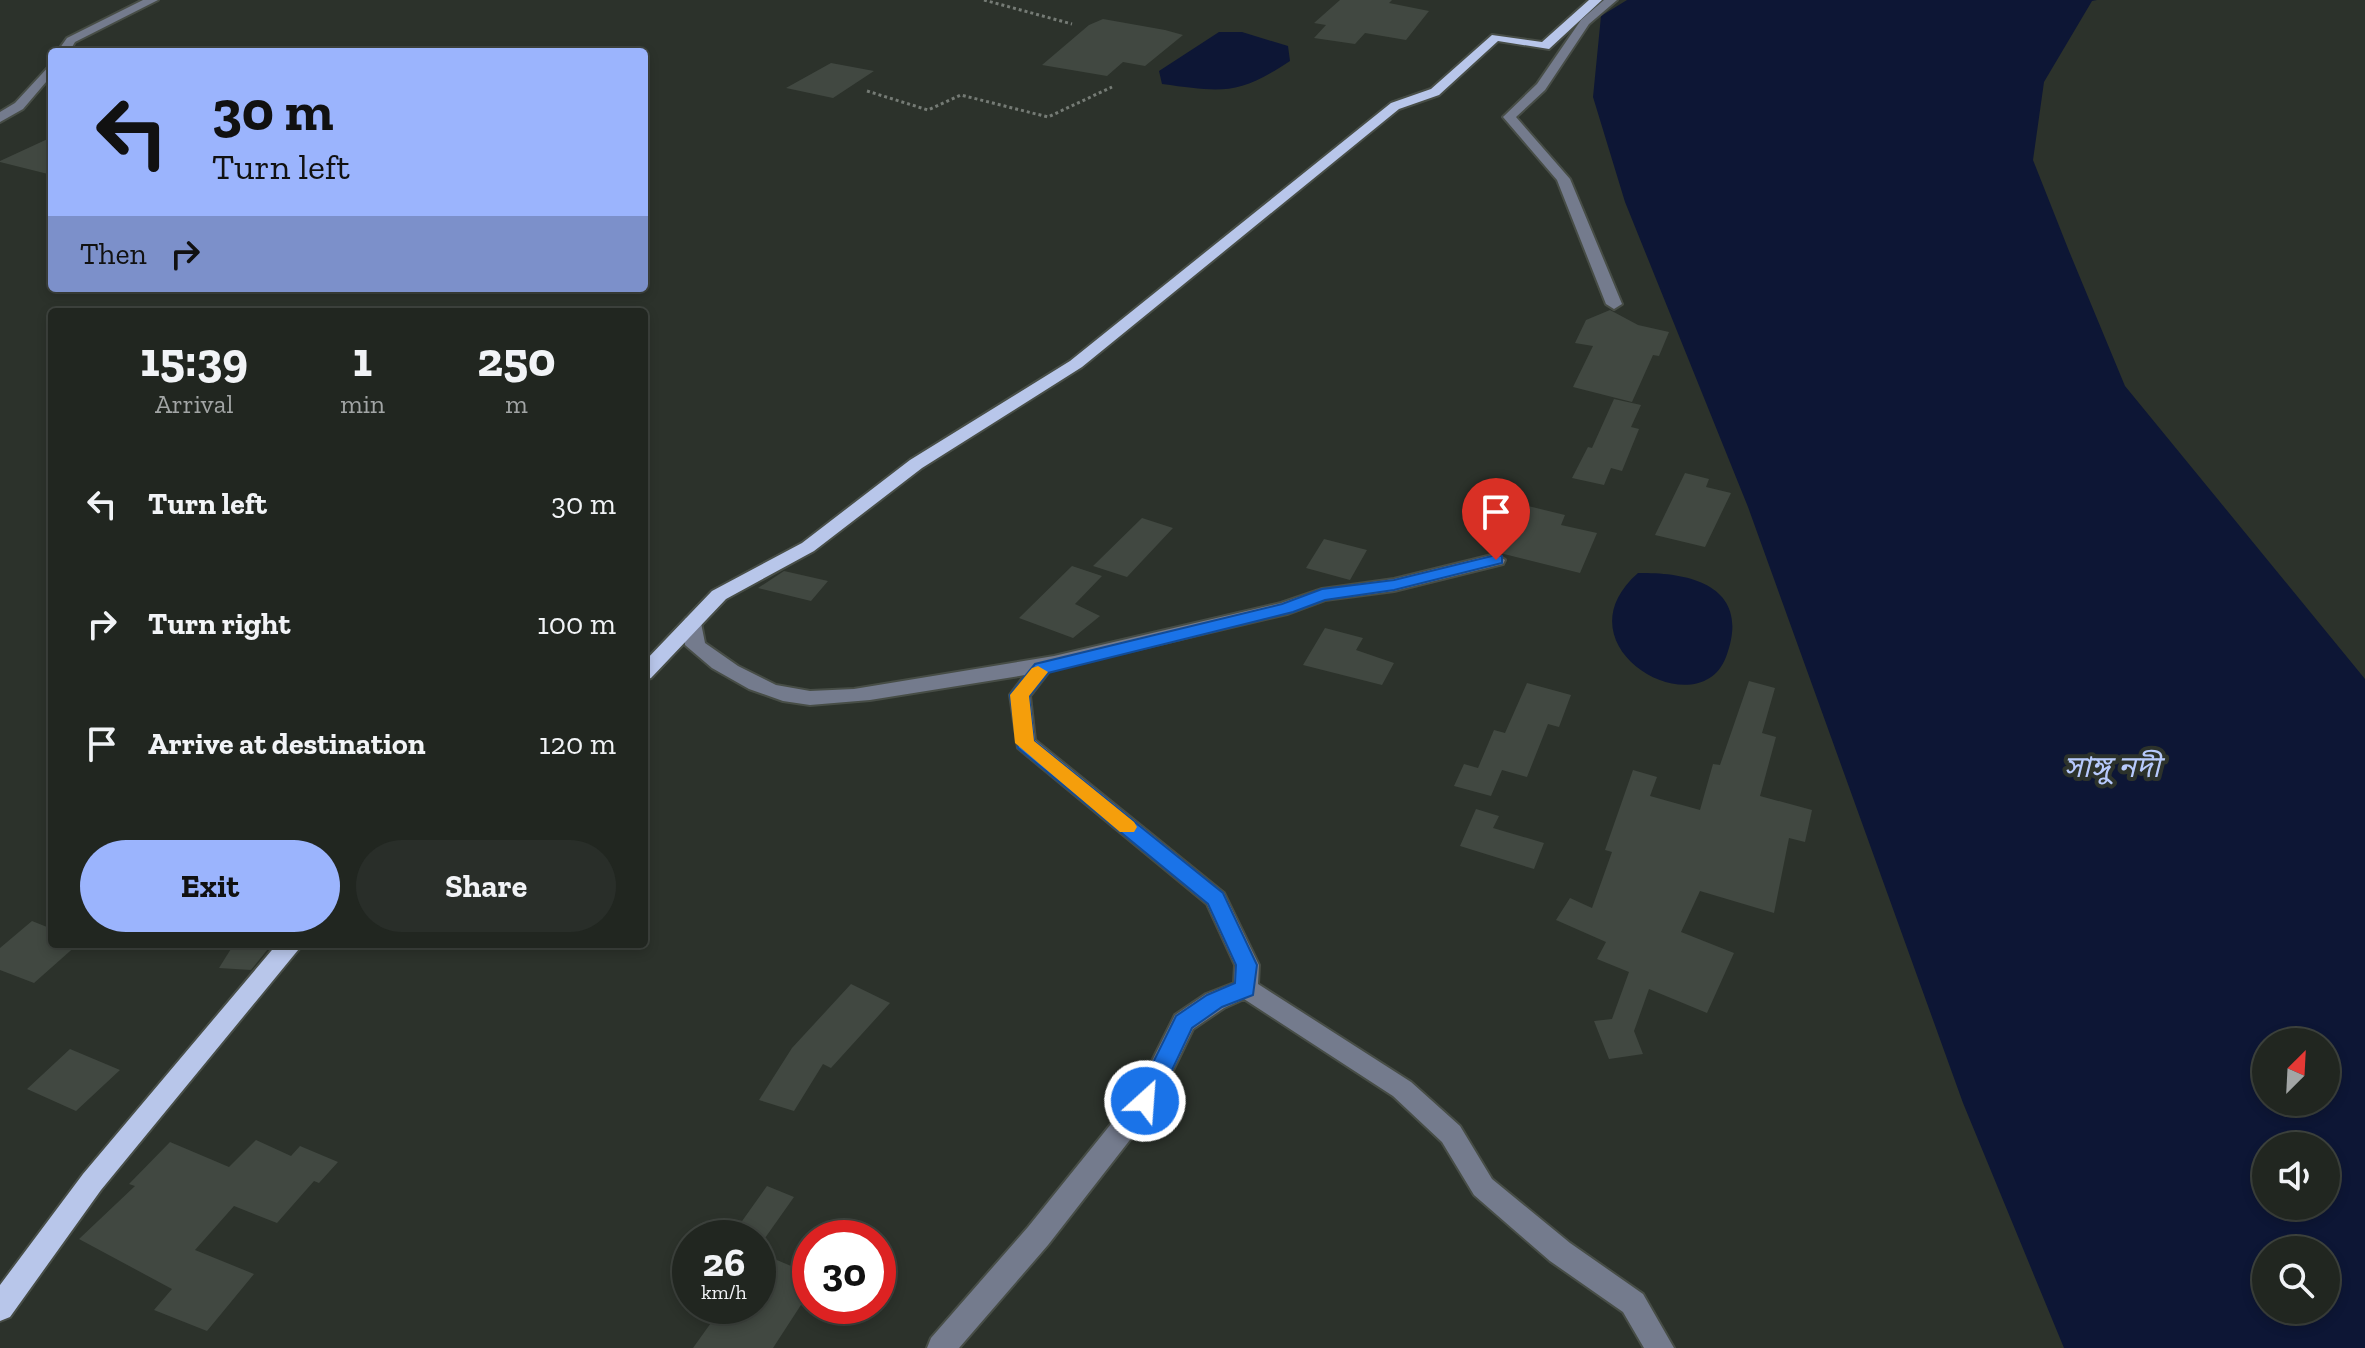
<!DOCTYPE html>
<html lang="en">
<head>
<meta charset="utf-8">
<style>
	body { margin:0; font-family:"Zilla Slab","Noto Sans Bengali",serif; background:#292e29; color:#f1f3f6; height:100vh; display:flex; flex-direction:column; font-size:30px; white-space:nowrap }
	* { box-sizing:border-box; margin:0 }
	p { font-size:26px; color:#a2a5a5 }
	.icon { flex:none; width:44px; height:44px; fill:none; stroke:currentColor; stroke-width:2; stroke-linecap:round; stroke-linejoin:round }
	.map { position:relative; flex:1; overflow:hidden }
	.panel { position:absolute; left:48px; top:308px; width:600px; height:640px; display:flex; flex-direction:column; background:#212620; border-radius:8px; box-shadow:0 4px 12px #0003,0 0 0 2px #3e433e }
	.panel>* { flex:none }
	.guide { position:absolute; left:48px; top:48px; width:600px; height:244px; border-radius:8px; box-shadow:0 4px 12px #0003,0 0 0 2px #3e433e; background:#9bb4fd; color:#111; overflow:hidden }
	.needle { width:52px; rotate:24deg }
	.tools { position:absolute; left:2252px; top:1028px; display:grid; gap:16px }
	.tools a { display:grid; place-items:center; width:88px; height:88px; border-radius:50%; background:#212620; box-shadow:0 4px 12px #0003,0 0 0 2px #3e433e; font-size:40px }
	.speed { position:absolute; left:672px; top:1220px; display:flex; gap:16px; font-size:40px; font-weight:700; text-align:center }
	.speed>* { display:grid; place-content:center; width:104px; height:104px; border-radius:50%; background:#212620; box-shadow:0 4px 12px #0003,0 0 0 2px #3e433e; line-height:1 }
	.speed small { font-size:20px; font-weight:400 }
	.speed .limit { border:12px solid #d22; background:#fff; color:#111 }
	.pin { position:absolute; display:grid; place-items:center; width:68px; height:68px; color:#fff; margin:-82px -34px; border-radius:50% 50% 50% 0; rotate:-45deg; box-shadow:0 0 8px #0007 }
	.pin .icon { rotate:45deg }
	.me { position:absolute; width:88px; margin:-44px; rotate:26deg; stroke-linejoin:round; filter:drop-shadow(0 0 6px #0008) }
	.turn { display:flex; align-items:center; gap:28px; height:168px; padding:0 32px; font-size:36px }
	.turn .icon { width:104px; height:104px; stroke-width:2.5 }
	.turn b { display:block; font-size:56px; line-height:68px }
	.then { display:flex; align-items:center; height:76px; padding:0 32px; background:#0003; gap:16px; font-size:30px }
	.eta { display:flex; justify-content:space-evenly; align-items:center; height:136px; text-align:center }
	.eta b { font-size:48px; font-weight:700; line-height:56px }
	.cta { display:flex; gap:16px; margin-top:auto; padding:16px 32px }
	.cta a { flex:1; height:92px; border-radius:48px; background:#9bb4fd; color:#111; font-size:32px; font-weight:700; line-height:92px; text-align:center }
	.cta a+a { background:#292e29; color:#f1f3f6 }
	ul { padding:0; list-style:none }
	li { display:flex; align-items:center; gap:24px; height:120px; padding:0 32px }
	li div { flex:1 }
	li b { display:block; font-size:30px }
	li em { font-style:normal }
	.map>svg:first-child { display:block }
	.water { fill:#0d1635; fill-rule:evenodd }
	.building { fill:#414841 }
	.lines { fill:none; stroke-linecap:round; stroke-linejoin:round }
	.minor-casing { stroke:#474d46; stroke-width:4 }
	.major-casing { stroke:#474d46; stroke-width:4 }
	.path { stroke:#757b75; stroke-width:3; stroke-dasharray:3 3; stroke-linecap:butt }
	.minor { fill:#747b8d; fill-rule:evenodd }
	.major { fill:#b8c6ea; fill-rule:evenodd }
	.route { fill:#1a73e8; stroke:#114b97; stroke-width:2 }
	.slow { fill:#f59e0b }
	.labels { text-anchor:middle; stroke-width:8; stroke-linejoin:round; paint-order:stroke }
	.water-label { font-size:30px; font-style:italic; fill:#b7cafc; stroke:#2c322b }
</style>
</head>
<body>
<div class="map">
<svg width="2365" height="1348" viewBox="0 0 2365 1348">
	<rect width="100%" height="100%" fill="#2c322b"/>
	<path class="water" d="M 1627,0 L 2097,0 L 2092,1 L 2044,82 L 2033,160 L 2069,251 L 2125,386 L 2365,679 L 2365,1348 L 2064,1348 L 1963,1103 L 1748,507 L 1625,202 L 1593,97 L 1601,16 ZM 2266,1042 L 2326,1042 L 2326,1102 L 2266,1102 ZM 2266,1146 L 2326,1146 L 2326,1206 L 2266,1206 ZM 2266,1250 L 2326,1250 L 2326,1310 L 2266,1310 Z
		M 1219,32 L 1242,32 L 1288,46 L 1290,61 C 1237,96 1222,92 1162,84 L 1159,71 Z
		M 1638,573 C 1694,572 1752,588 1726,657 C 1699,729 1554,647 1638,573 Z"/>
	<path class="building" d="M 1340,0 L 1392,0 L 1389,3 L 1429,11 L 1406,40 L 1365,33 L 1355,44 L 1314,38 L 1326,25 L 1314,23 Z
		M 1103,19 L 1165,30 L 1183,35 L 1145,66 L 1123,62 L 1107,76 L 1042,65 L 1089,25 Z
		M 831,63 L 874,71 L 833,98 L 786,88 Z
		M 52,137 L 52,175 L 0,162 L 0,161 Z
		M 1610,310 L 1638,325 L 1669,332 L 1659,356 L 1653,355 L 1632,402 L 1573,387 L 1593,346 L 1575,343 L 1586,320 Z
		M 1614,399 L 1641,405 L 1631,427 L 1639,429 L 1622,471 L 1611,468 L 1604,485 L 1572,478 L 1588,447 L 1592,448 Z
		M 1685,473 L 1709,479 L 1706,487 L 1731,493 L 1705,547 L 1655,535 Z
		M 1491,497 L 1565,515 L 1561,525 L 1597,533 L 1580,573 L 1500,553 L 1513,526 L 1480,518 Z
		M 1142,518 L 1173,528 L 1127,577 L 1093,566 Z
		M 1324,539 L 1367,550 L 1350,580 L 1306,568 Z
		M 1072,566 L 1102,576 L 1075,604 L 1100,616 L 1073,638 L 1019,618 Z
		M 784,571 L 828,581 L 811,601 L 758,588 Z
		M 1325,628 L 1363,638 L 1356,650 L 1394,663 L 1382,685 L 1303,665 Z
		M 1749,681 L 1775,688 L 1762,733 L 1776,737 L 1760,796 L 1812,810 L 1805,842 L 1789,838 L 1774,913 L 1700,891 L 1681,932 L 1734,953 L 1707,1013 L 1649,989 L 1634,1031 L 1643,1054 L 1609,1059 L 1594,1021 L 1612,1019 L 1629,972 L 1597,959 L 1606,942 L 1556,920 L 1570,898 L 1592,908 L 1612,852 L 1605,850 L 1633,770 L 1657,777 L 1650,796 L 1700,810 L 1713,764 L 1720,765 Z
		M 1527,683 L 1571,695 L 1559,727 L 1548,724 L 1527,777 L 1502,770 L 1491,796 L 1454,786 L 1464,764 L 1478,768 L 1494,730 L 1505,733 Z
		M 1476,809 L 1499,816 L 1493,828 L 1544,843 L 1534,869 L 1460,846 Z
		M 32,921 L 52,929 L 52,944 L 78,944 L 34,983 L 0,970 L 0,948 Z
		M 234,944 L 272,944 L 251,970 L 219,968 Z
		M 851,984 L 890,1003 L 831,1068 L 823,1064 L 794,1111 L 759,1100 L 792,1048 Z
		M 70,1049 L 120,1070 L 76,1111 L 27,1089 Z
		M 256,1140 L 291,1156 L 300,1146 L 338,1162 L 319,1183 L 314,1181 L 277,1223 L 234,1206 L 195,1250 L 254,1274 L 207,1331 L 154,1310 L 172,1289 L 79,1239 L 135,1186 L 129,1184 L 170,1142 L 229,1167 Z
		M 767,1186 L 794,1197 L 765,1238 L 730,1238 Z
		M 758,1252 L 810,1274 L 810,1291 L 773,1348 L 693,1348 L 723,1306 L 758,1306 Z"/>
	<g class="lines">
		<defs>
			<path id="minor" d="M 143,0 L 158,0 L 75,42 L 69,52 L 57,52 L 67,38 Z
				M 1604,0 L 1617,0 L 1589,24 L 1545,90 L 1516,117 L 1570,179 L 1622,304 L 1614,309 L 1606,304 L 1557,180 L 1503,117 L 1537,84 L 1581,20 Z
				M 52,63 L 52,75 L 23,109 L 0,122 L 0,112 L 15,103 Z
				M 1496,554 L 1505,560 L 1503,564 L 1394,591 L 1325,600 L 1287,614 L 1050,670 L 1030,696 L 1035,740 L 1224,893 L 1259,965 L 1258,984 L 1411,1082 L 1460,1126 L 1492,1179 L 1570,1243 L 1643,1294 L 1674,1348 L 1644,1348 L 1623,1312 L 1550,1261 L 1474,1195 L 1442,1142 L 1393,1096 L 1244,999 L 1224,1008 L 1193,1029 L 1154,1109 L 1048,1245 L 959,1348 L 927,1348 L 931,1338 L 1028,1227 L 1136,1093 L 1175,1015 L 1206,994 L 1234,983 L 1235,965 L 1207,904 L 1018,748 L 1010,695 L 1025,675 L 870,700 L 810,705 L 783,701 L 749,689 L 712,668 L 685,645 L 683,622 L 686,618 L 700,618 L 705,643 L 738,666 L 776,685 L 810,691 L 854,689 L 1054,656 L 1281,603 L 1322,589 L 1394,579 Z"/>
			<path id="major" d="M 1589,0 L 1602,0 L 1549,49 L 1498,41 L 1439,95 L 1399,109 L 1082,367 L 922,468 L 814,551 L 726,599 L 651,678 L 644,680 L 644,662 L 712,591 L 802,543 L 910,460 L 1070,361 L 1391,103 L 1431,89 L 1492,35 L 1542,42 Z
				M 277,944 L 303,944 L 101,1190 L 10,1317 L 0,1321 L 0,1285 L 83,1174 Z"/>
		</defs>
		<use href="#minor" class="minor-casing"/>
		<use href="#major" class="major-casing"/>
		<path class="path" d="M 984,0 L 1072,24
			M 867,91 L 928,110 L 961,95 L 1048,117 L 1112,87"/>
		<use href="#minor" class="minor"/>
		<use href="#major" class="major"/>
	</g>
	<path class="route" d="M 1496,555 L 1502,556 L 1502,563 L 1394,590 L 1325,600 L 1293,612 L 1048,673 L 1029,696 L 1034,741 L 1223,893 L 1257,965 L 1253,995 L 1222,1007 L 1192,1028 L 1154,1108 L 1145,1111 L 1137,1108 L 1134,1101 L 1176,1016 L 1207,995 L 1235,983 L 1236,965 L 1208,904 L 1018,748 L 1010,695 L 1013,691 L 1035,664 L 1282,604 L 1322,589 L 1394,580 Z"/>
	<path class="slow" d="M 1038,666 L 1048,672 L 1029,696 L 1034,741 L 1134,822 L 1137,827 L 1134,832 L 1120,832 L 1015,743 L 1010,695 L 1032,668 Z"/>
	<g class="labels">
		<g class="water-label">
			<text x="2112" y="777">সাঙ্গু নদী</text>
		</g>
	</g>
</svg>
<div class="tools">
<a><svg class="needle" viewBox="-14 -14 28 28"><path d="M0-13l5 13h-10z" fill="#e53935"/><path d="M0 13l5-13h-10z" fill="#a2a5a5"/></svg></a>
<a><svg class="icon" aria-label="sound" viewBox="0 0 24 24"><path d="M4 9h4l5-4v14l-5-4H4zM17 9q2 3 0 6"/></svg></a>
<a><svg class="icon" aria-label="search" viewBox="0 0 24 24"><circle cx="10" cy="10" r="6"/><path d="M15 15l6 6"/></svg></a>
</div>
<div class="speed"><div>26<small>km/h</small></div><div class="limit">30</div></div>
<div class="pin" style="left:1496px;top:560px;background:#d93025"><svg class="icon" aria-label="arrive" viewBox="0 0 24 24"><path d="M6 21V4h12l-3 4 3 4H6"/></svg></div>
<svg class="me" style="left:1145px;top:1101px" viewBox="-20 -20 40 40"><circle r="17" fill="#1a73e8" stroke="#fff" stroke-width="3"/><path d="M0-11L8 9 0 5-8 9z" fill="#fff"/></svg>
<div class="guide">
<div class="turn"><svg class="icon" aria-label="left" viewBox="0 0 24 24"><path d="M17 20v-9H6M10 6l-5 5 5 5"/></svg><div><b>30 m</b>Turn left</div></div>
<div class="then">Then<svg class="icon" aria-label="right" viewBox="0 0 24 24"><path d="M7 20v-9h11M14 6l5 5-5 5"/></svg></div>
</div>
<section class="panel">
<div class="eta">
<div><b>15:39</b><p>Arrival</p></div>
<div><b>1</b><p>min</p></div>
<div><b>250</b><p>m</p></div>
</div>
<ul>
<li><svg class="icon" aria-label="left" viewBox="0 0 24 24"><path d="M17 20v-9H6M10 6l-5 5 5 5"/></svg><div><b>Turn left</b></div><em>30 m</em></li>
<li><svg class="icon" aria-label="right" viewBox="0 0 24 24"><path d="M7 20v-9h11M14 6l5 5-5 5"/></svg><div><b>Turn right</b></div><em>100 m</em></li>
<li><svg class="icon" aria-label="arrive" viewBox="0 0 24 24"><path d="M6 21V4h12l-3 4 3 4H6"/></svg><div><b>Arrive at destination</b></div><em>120 m</em></li>
</ul>
<div class="cta"><a>Exit</a><a>Share</a></div>
</section>
</div>
</body>
</html>
